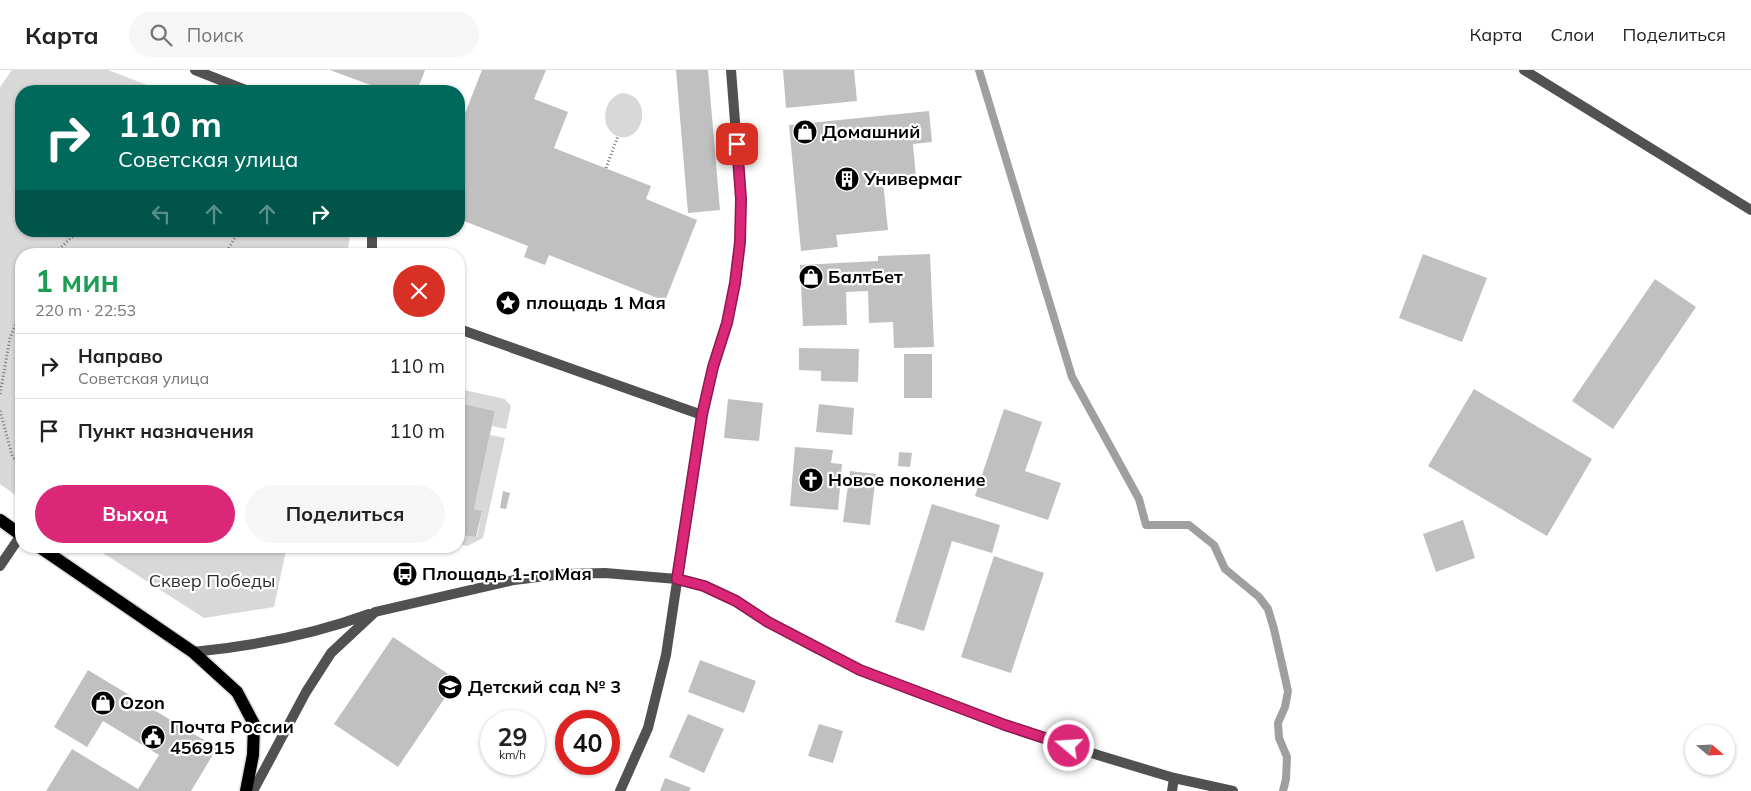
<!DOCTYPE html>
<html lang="ru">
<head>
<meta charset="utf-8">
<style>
	body { margin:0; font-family:Mulish,sans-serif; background:#f6f6f6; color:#222; height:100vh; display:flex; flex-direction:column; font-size:19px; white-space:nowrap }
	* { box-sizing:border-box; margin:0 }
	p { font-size:16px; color:#767676 }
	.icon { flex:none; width:28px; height:28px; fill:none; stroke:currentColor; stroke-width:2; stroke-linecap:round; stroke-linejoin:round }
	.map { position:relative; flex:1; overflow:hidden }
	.sheet { position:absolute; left:15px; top:178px; width:450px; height:305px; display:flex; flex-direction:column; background:#fff; border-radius:20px; box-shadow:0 1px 4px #0004 }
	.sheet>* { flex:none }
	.banner { position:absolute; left:15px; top:15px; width:450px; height:152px; border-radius:20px; box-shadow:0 1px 4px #0004; background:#00695c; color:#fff; overflow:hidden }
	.needle { width:32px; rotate:109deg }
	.controls { position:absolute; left:1685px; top:655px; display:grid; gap:10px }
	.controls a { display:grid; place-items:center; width:50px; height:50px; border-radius:50%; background:#fff; box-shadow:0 1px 4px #0004; font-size:25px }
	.speed { position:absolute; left:480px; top:640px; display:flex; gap:10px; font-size:25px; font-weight:700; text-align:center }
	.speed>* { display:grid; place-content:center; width:65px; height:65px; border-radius:50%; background:#fff; box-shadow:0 1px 4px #0004; line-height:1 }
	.speed small { font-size:12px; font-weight:400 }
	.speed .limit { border:8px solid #d22; background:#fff; color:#111 }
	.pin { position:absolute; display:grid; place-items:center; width:42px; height:42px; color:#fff; margin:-21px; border-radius:10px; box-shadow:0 2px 8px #0006 }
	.me { position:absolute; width:55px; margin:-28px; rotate:288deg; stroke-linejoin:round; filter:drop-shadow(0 0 4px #0008) }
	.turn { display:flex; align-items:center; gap:18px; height:105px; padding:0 20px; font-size:22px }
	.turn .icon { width:65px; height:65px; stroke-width:2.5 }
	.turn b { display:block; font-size:35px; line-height:42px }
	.lanes { display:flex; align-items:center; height:48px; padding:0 20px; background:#0003; justify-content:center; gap:25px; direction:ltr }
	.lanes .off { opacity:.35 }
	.round { display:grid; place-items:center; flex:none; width:52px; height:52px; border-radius:26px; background:#f6f6f6 }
	.overview { display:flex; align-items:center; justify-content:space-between; height:85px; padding:0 20px }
	h1 { font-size:30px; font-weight:700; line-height:38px; color:#1e9e55 }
	.button { display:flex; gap:10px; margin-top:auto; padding:10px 20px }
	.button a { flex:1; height:58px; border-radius:30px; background:#db2777; color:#fff; font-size:20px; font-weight:700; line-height:58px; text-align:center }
	.button a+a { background:#f6f6f6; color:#222 }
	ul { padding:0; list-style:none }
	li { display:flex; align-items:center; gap:15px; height:65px; padding:0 20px; border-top:1px solid #e0e0e0 }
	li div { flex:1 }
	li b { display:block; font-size:19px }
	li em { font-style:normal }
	header { display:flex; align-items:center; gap:30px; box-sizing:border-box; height:70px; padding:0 25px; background:#fff; border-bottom:1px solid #e0e0e0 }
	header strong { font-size:24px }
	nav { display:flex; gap:28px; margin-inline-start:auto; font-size:18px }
	.search { width:350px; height:45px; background:#f6f6f6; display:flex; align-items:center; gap:12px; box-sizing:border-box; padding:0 18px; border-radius:28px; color:#767676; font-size:19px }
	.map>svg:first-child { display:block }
	.green { fill:#d8d8d8 }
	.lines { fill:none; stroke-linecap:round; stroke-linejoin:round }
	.stream { stroke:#9f9f9f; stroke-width:8 }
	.building { fill:#c0c0c0 }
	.primary-casing { stroke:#dbdbdb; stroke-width:15 }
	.path { stroke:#737373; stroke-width:3; stroke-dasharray:1 2.5; stroke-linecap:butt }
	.service { stroke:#515151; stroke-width:10 }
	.minor { stroke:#515151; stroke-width:10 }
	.tertiary { stroke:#515151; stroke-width:10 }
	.primary { stroke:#000; stroke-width:12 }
	.route-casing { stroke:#8e194d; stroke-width:12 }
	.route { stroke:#db2777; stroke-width:9 }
	.labels { text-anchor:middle; stroke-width:4.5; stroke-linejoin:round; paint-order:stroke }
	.poi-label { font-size:18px; font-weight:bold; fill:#000; stroke:#fff; text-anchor:start }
	.park-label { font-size:18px; fill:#2f2f2f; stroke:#fff }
</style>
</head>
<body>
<header>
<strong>Карта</strong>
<div class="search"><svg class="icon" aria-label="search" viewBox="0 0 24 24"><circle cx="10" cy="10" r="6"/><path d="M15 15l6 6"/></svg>Поиск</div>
<nav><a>Карта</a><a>Слои</a><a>Поделиться</a></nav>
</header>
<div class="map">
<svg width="1751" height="721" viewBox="0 0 1751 721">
	<rect width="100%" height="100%" fill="#fff"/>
	<path class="green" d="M 12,0 L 108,0 L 163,21 L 21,21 L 21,161 L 351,161 L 347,184 L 21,184 L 21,429 L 0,414 L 0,17 Z
		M 621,23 C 655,24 644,76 617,66 C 612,64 608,59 606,54 C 603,41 608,28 621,23 Z
		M 459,319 L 505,329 L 511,336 L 506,359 L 492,356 L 495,341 L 459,333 Z
		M 490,365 L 505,368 L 483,468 L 467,476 L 459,474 L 459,465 L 477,467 L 482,441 L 474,439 Z
		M 92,476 L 287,476 L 274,537 L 204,548 Z"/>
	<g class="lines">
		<path class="stream" d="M 979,0 L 1072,307 L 1139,429 L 1146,455 L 1189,455 L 1214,475 L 1225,499 L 1259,527 L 1268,539 L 1274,559 L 1288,621 L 1285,637 L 1278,653 L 1279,668 L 1287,687 L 1286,709 L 1283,721"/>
	</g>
	<path class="building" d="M 330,0 L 425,0 L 417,21 L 371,21 L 373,16 Z
		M 482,0 L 546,0 L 534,29 L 568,42 L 554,78 L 651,116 L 646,129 L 697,150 L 665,231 L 549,185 L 545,195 L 524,187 L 528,176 L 459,149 L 459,59 Z
		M 676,0 L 708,0 L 720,140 L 688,143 Z
		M 783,0 L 854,0 L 857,31 L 786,38 Z
		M 929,41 L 932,72 L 913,74 L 916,108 L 883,111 L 888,160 L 836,165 L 838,177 L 801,181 L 789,55 Z
		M 930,184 L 934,277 L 894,278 L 893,252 L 869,253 L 868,221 L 846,222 L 847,255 L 803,256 L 800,195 L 878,191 L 878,186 Z
		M 1423,184 L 1487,208 L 1462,272 L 1399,248 Z
		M 1655,209 L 1696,237 L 1613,359 L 1572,331 Z
		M 799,278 L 859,279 L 858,312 L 821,311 L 821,301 L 799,300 Z
		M 904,284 L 932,284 L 932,328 L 904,328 Z
		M 1474,319 L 1592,389 L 1547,466 L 1428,396 Z
		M 728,329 L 763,333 L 759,371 L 724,368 Z
		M 459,333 L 495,341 L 474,439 L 482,441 L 476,467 L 459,465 Z
		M 819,334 L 854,338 L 852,365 L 816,362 Z
		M 1004,339 L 1042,352 L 1025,401 L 1061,413 L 1048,450 L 975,426 Z
		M 795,377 L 833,380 L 831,393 L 842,394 L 838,440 L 790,436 Z
		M 899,382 L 912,383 L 910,397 L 898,396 Z
		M 850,401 L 876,404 L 870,455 L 843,452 Z
		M 503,421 L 510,423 L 506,439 L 500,438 Z
		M 932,434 L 1000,455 L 992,483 L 952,471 L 924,561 L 895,552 Z
		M 1463,450 L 1475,488 L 1436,502 L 1423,464 Z
		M 994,486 L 1044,503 L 1011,603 L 961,587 Z
		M 393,567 L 457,610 L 398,697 L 334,654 Z
		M 700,590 L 756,611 L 744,643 L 688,622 Z
		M 88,600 L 217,678 L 191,721 L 46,721 L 72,679 L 138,719 L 159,685 L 103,651 L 87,677 L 54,657 Z
		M 688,644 L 724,659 L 704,703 L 669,687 Z
		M 819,654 L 843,661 L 833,693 L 808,686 Z
		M 665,708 L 691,718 L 689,721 L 660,721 Z"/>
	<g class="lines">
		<defs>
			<path id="primary" d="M 0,450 L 21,465
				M 38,476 L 193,582 L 237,622 L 254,654 L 253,685 L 246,721"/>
		</defs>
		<use href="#primary" class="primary-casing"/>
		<path class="path" d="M 606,98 L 618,66
			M 54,184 L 78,161
			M 225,184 L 239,161
			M 0,324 L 10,268 L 21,241
			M 0,341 L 12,385 L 21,399"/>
		<path class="service" d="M 1524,0 L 1751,140"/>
		<path class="minor" d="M 195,0 L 248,21
			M 372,161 L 372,184
			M 459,259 L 702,345
			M 0,496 L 21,465
			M 620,721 L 648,658 L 666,585 L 702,345 L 713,297 L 727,253 L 735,213 L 740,172 L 741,129 L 731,0
			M 1172,721 L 1174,708"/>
		<path class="tertiary" d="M 193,582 C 254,576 312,565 369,544
			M 253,721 L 306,622 L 331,583 L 375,542 L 514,510 L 563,504 L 605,503 L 677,509 L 704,516 L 736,531 L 768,552 L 816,578 L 860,600 L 909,619 L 1005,655 L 1101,686 L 1174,708 L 1233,721"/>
		<use href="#primary" class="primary"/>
	</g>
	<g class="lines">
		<defs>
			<path id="route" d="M 737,74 L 741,129 L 740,172 L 735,213 L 727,253 L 713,297 L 702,345 L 677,509 L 704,516 L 736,531 L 768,552 L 860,600 L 1005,655 L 1069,676"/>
		</defs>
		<use href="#route" class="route-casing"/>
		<use href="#route" class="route"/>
	</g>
	<defs>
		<symbol id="shop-disc" viewBox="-11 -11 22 22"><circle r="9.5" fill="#000" stroke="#fff"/><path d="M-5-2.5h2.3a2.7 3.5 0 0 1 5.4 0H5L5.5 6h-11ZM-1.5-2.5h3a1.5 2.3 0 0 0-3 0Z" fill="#fff"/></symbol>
		<symbol id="building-disc" viewBox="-11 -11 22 22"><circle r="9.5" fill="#000" stroke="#fff"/><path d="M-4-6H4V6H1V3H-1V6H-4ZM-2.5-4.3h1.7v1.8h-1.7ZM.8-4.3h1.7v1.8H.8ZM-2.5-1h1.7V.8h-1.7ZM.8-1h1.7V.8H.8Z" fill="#fff"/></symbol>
		<symbol id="sight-disc" viewBox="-11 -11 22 22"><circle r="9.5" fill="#000" stroke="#fff"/><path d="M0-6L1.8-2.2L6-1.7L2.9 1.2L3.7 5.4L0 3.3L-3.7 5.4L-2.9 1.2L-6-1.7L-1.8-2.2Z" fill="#fff"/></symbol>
		<symbol id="church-disc" viewBox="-11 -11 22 22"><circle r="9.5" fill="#000" stroke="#fff"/><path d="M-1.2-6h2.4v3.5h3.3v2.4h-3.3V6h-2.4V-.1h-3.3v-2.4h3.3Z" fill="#fff"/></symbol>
		<symbol id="bus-disc" viewBox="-11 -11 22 22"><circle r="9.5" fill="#000" stroke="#fff"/><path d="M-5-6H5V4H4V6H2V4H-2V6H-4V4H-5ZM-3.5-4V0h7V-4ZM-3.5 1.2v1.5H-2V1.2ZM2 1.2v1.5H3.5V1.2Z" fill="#fff"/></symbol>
		<symbol id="school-disc" viewBox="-11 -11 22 22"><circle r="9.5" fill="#000" stroke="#fff"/><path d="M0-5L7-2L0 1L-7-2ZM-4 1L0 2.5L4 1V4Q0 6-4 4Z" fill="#fff"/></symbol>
		<symbol id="civic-disc" viewBox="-11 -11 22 22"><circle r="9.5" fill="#000" stroke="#fff"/><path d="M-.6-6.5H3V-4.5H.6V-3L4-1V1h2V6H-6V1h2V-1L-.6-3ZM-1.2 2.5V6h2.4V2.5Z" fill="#fff"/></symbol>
	</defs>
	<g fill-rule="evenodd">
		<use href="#shop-disc" x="791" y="48" width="28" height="28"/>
		<use href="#building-disc" x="833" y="95" width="28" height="28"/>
		<use href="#shop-disc" x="797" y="193" width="28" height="28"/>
		<use href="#sight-disc" x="494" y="219" width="28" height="28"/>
		<use href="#church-disc" x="797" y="396" width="28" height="28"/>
		<use href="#bus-disc" x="391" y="490" width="28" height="28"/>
		<use href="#school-disc" x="436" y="603" width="28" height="28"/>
		<use href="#shop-disc" x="89" y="619" width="28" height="28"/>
		<use href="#civic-disc" x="139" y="653" width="28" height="28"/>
	</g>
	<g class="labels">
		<g class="poi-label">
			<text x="822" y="68">Домашний</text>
			<text x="864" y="115">Универмаг</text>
			<text x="828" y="213">БалтБет</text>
			<text x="526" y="239">площадь 1 Мая</text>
			<text x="828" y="416">Новое поколение</text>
			<text x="422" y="510">Площадь 1-го Мая</text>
			<text x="468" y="623">Детский сад № 3</text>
			<text x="120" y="639">Ozon</text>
			<text x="170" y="663">Почта России<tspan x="170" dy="21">456915</tspan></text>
		</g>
		<g class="park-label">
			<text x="212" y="517">Сквер Победы</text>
		</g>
	</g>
</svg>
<div class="controls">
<a><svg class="needle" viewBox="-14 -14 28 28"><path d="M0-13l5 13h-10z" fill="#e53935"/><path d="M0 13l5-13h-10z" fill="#767676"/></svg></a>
</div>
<div class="speed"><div>29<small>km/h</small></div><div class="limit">40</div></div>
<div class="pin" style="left:737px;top:74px;background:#d93025"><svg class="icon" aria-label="arrive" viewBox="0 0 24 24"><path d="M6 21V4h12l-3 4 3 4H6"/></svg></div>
<svg class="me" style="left:1069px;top:676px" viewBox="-20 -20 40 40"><circle r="17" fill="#db2777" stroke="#fff" stroke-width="3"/><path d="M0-11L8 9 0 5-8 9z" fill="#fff"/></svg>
<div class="banner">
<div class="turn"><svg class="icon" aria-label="right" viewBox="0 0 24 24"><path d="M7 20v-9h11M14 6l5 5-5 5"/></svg><div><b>110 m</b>Советская улица</div></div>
<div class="lanes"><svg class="icon off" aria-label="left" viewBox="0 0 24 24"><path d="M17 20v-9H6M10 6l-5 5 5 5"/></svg><svg class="icon off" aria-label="ahead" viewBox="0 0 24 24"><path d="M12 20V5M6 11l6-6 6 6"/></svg><svg class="icon off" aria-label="ahead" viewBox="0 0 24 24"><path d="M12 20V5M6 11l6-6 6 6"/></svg><svg class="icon" aria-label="right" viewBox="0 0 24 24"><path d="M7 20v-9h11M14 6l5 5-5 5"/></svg></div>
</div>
<section class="sheet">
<div class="overview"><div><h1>1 мин</h1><p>220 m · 22:53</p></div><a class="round" style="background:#d93025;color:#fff"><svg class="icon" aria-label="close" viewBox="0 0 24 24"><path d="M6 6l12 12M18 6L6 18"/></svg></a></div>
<ul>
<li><svg class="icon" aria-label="right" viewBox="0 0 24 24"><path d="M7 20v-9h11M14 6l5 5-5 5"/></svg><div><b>Направо</b><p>Советская улица</p></div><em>110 m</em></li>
<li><svg class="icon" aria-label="arrive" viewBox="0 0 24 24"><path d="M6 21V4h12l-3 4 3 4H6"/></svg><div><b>Пункт назначения</b></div><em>110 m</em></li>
</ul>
<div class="button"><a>Выход</a><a>Поделиться</a></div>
</section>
</div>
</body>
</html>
